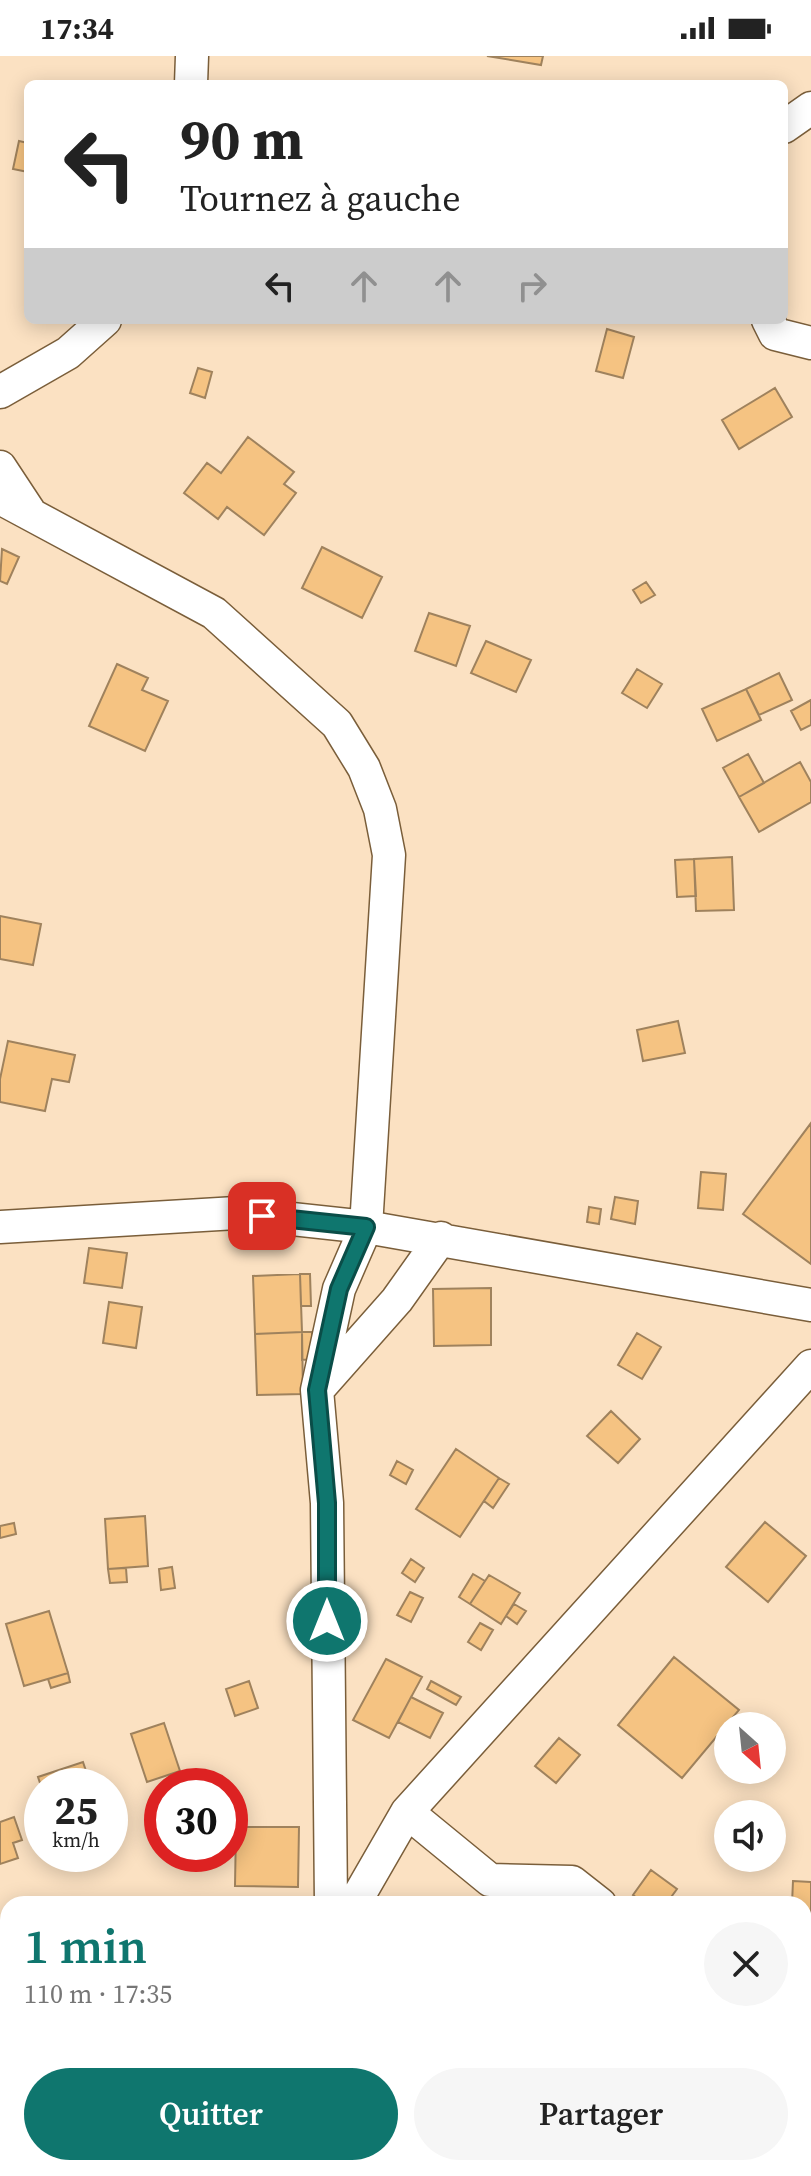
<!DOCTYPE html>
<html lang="fr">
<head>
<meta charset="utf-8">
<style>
	body { margin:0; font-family:"Source Serif 4",serif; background:#f6f6f6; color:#222; height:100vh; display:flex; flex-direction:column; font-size:30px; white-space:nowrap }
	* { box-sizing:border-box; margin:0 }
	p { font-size:26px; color:#767676 }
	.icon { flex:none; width:44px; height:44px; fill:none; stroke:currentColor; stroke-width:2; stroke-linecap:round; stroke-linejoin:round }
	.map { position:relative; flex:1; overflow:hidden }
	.details { position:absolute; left:0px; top:1840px; width:812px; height:280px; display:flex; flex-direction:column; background:#fff; border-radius:24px 24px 0 0; box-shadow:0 4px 20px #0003 }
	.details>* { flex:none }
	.banner { position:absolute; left:24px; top:24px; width:764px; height:244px; border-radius:12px; box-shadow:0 4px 20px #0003; background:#fff; color:#222; overflow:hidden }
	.needle { width:52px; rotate:153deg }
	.buttons { position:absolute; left:714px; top:1656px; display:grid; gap:16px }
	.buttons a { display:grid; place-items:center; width:72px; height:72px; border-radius:50%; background:#fff; box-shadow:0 4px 20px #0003; font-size:40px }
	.speed { position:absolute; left:24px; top:1712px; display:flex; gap:16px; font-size:40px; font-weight:700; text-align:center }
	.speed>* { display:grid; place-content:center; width:104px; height:104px; border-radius:50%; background:#fff; box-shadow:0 4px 20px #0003; line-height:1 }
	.speed small { font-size:20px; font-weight:400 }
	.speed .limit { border:12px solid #d22; background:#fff; color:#111 }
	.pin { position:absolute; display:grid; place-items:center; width:68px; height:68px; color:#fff; margin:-34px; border-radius:16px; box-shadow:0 4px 12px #0006 }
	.me { position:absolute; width:88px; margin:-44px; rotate:0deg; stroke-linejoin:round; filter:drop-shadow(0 0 6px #0008) }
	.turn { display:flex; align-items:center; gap:28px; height:168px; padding:0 24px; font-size:36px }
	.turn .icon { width:104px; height:104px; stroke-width:2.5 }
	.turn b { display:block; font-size:56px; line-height:68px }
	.lanes { display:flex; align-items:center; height:76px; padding:0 24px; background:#0003; justify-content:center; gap:40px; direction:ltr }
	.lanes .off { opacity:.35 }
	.round { display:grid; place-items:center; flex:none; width:84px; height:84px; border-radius:42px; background:#f6f6f6 }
	.summary { display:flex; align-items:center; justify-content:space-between; height:136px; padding:0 24px }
	h1 { font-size:48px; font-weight:600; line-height:60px; color:#0f766e }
	.cta { display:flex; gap:16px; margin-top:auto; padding:16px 24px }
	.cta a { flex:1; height:92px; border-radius:48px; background:#0f766e; color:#fff; font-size:32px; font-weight:600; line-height:92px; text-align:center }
	.cta a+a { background:#f6f6f6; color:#222 }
	.status { display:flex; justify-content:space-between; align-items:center; height:56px; padding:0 40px; background:#fff; direction:ltr }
	.status svg { height:22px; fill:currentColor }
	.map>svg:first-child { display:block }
	.building { fill:#f5c382; stroke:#9f825d; stroke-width:2 }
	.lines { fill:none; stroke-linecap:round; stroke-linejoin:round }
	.minor-casing { stroke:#7a5e3a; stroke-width:35 }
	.minor { stroke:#fff; stroke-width:32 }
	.route-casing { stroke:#0a4d48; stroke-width:20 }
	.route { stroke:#0f766e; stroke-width:14 }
</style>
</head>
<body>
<div class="status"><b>17:34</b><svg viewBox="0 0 49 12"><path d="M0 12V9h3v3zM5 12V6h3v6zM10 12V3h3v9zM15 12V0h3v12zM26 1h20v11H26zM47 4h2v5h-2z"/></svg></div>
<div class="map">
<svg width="811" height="2120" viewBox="0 0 811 2120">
	<rect width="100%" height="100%" fill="#fbe1c2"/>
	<path class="building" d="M 487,0 L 543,0 L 541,9 Z
		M 19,85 L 28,87 L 28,116 L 13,113 Z
		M 607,273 L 634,281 L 623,322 L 596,315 Z
		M 198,312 L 212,316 L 205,342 L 190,337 Z
		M 775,332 L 792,361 L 739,393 L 722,364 Z
		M 248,381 L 294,416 L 284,428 L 296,437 L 264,479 L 227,451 L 218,463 L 184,437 L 207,407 L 221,417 Z
		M 322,491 L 382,521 L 362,562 L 302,532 Z
		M 2,493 L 19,501 L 7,528 L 0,525 Z
		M 646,526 L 655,539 L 641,547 L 633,534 Z
		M 429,557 L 470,570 L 456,610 L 415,595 Z
		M 486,585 L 531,604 L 516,636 L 471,617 Z
		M 117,608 L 148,622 L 142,634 L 168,645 L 145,695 L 89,670 Z
		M 637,613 L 662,628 L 647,652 L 622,637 Z
		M 779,617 L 792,644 L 759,659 L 746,633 Z
		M 746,633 L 761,664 L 717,685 L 702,653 Z
		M 811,644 L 811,669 L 801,674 L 791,655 Z
		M 748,698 L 764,727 L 739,741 L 723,712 Z
		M 800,706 L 811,726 L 811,746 L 759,776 L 739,741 Z
		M 732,801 L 734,854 L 696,855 L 694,803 Z
		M 694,803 L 696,840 L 677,841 L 675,804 Z
		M 0,860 L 41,868 L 33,909 L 0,903 Z
		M 678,965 L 685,997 L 643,1005 L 637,974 Z
		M 8,985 L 75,999 L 69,1026 L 52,1023 L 45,1055 L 0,1046 L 0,1023 Z
		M 811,1067 L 811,1208 L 743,1158 Z
		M 701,1116 L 726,1118 L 723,1154 L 698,1152 Z
		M 615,1141 L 638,1145 L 635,1168 L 611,1163 Z
		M 589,1151 L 601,1153 L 599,1168 L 587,1166 Z
		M 89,1192 L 127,1197 L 122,1232 L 84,1227 Z
		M 300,1218 L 310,1218 L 311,1250 L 301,1250 Z
		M 300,1218 L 302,1276 L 255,1278 L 253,1220 Z
		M 491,1232 L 491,1289 L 434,1290 L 433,1233 Z
		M 109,1246 L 142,1251 L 136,1292 L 103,1287 Z
		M 302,1276 L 312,1276 L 313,1303 L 302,1304 Z
		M 302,1276 L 303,1338 L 257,1339 L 255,1278 Z
		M 637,1277 L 661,1291 L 642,1323 L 618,1309 Z
		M 611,1355 L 640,1383 L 618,1407 L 587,1380 Z
		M 456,1393 L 499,1422 L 460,1481 L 416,1453 Z
		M 397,1405 L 413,1414 L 406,1428 L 390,1419 Z
		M 499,1422 L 509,1428 L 493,1452 L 484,1445 Z
		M 145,1460 L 148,1510 L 108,1513 L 105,1463 Z
		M 765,1466 L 806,1500 L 768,1546 L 726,1511 Z
		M 14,1467 L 16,1478 L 0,1482 L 0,1470 Z
		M 411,1503 L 424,1512 L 415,1526 L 402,1517 Z
		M 172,1511 L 175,1532 L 161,1534 L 159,1513 Z
		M 126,1512 L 127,1526 L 110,1527 L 108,1513 Z
		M 473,1518 L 485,1525 L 470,1548 L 459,1541 Z
		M 489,1519 L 520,1537 L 501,1568 L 470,1548 Z
		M 410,1536 L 423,1542 L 411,1566 L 397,1559 Z
		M 514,1548 L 526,1555 L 517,1568 L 506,1560 Z
		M 49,1555 L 68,1617 L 24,1630 L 6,1568 Z
		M 480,1567 L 493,1574 L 481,1594 L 468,1586 Z
		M 674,1601 L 739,1654 L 682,1722 L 618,1669 Z
		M 386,1603 L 422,1621 L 389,1682 L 353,1664 Z
		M 68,1617 L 70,1626 L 51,1632 L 48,1623 Z
		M 249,1625 L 258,1652 L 235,1660 L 226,1633 Z
		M 431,1625 L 461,1641 L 456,1649 L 427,1633 Z
		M 411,1641 L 443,1657 L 430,1682 L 398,1666 Z
		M 164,1667 L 180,1715 L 147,1726 L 131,1678 Z
		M 559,1682 L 580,1699 L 556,1727 L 535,1710 Z
		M 83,1706 L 91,1730 L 42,1730 L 42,1733 L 38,1721 Z
		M 14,1761 L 22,1784 L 13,1787 L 18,1802 L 0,1808 L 0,1766 Z
		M 236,1771 L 299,1771 L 298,1831 L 235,1830 Z
		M 651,1814 L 677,1833 L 666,1848 L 645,1848 L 633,1839 Z
		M 793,1825 L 811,1826 L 811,1898 L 804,1898 L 804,1848 L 792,1848 Z
		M 805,1940 L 811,1941 L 811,2006 L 804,2004 Z
		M 154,2112 L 158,2120 L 108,2120 L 105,2113 Z"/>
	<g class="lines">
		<defs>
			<path id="minor" d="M 191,28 L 192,0
				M 784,71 L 811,52
				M 768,264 L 775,278 L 811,287
				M 0,336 L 68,297 L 105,264
				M 0,411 L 29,455
				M 0,442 L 214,557 L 337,668 L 364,712 L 380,753 L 389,799 L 366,1171 L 811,1249
				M 0,1171 L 236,1157 L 366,1171 L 339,1233 L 317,1334 L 327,1447 L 331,1848
				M 320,1331 L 397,1244 L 441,1182
				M 407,1756 L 490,1824 L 572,1826 L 600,1848
				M 354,1848 L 407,1756 L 811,1310
				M 804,2037 L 811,2042
				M 341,2112 L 342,2120"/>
		</defs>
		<use href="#minor" class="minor-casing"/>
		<use href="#minor" class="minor"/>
	</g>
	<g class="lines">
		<defs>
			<path id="route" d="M 262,1160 L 366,1171 L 339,1233 L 317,1334 L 327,1447 L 327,1565"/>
		</defs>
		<use href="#route" class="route-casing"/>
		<use href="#route" class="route"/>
	</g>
</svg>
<div class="buttons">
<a><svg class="needle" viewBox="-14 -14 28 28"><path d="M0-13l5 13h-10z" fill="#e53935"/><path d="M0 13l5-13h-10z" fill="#767676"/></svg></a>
<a><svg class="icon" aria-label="sound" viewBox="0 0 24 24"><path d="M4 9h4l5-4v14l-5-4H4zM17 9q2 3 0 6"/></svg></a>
</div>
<div class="speed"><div>25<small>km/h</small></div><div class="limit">30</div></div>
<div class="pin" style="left:262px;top:1160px;background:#d93025"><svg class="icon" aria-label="arrive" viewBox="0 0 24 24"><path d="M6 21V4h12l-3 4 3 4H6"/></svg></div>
<svg class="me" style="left:327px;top:1565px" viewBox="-20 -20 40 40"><circle r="17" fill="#0f766e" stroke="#fff" stroke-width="3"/><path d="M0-11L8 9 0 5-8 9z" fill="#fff"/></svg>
<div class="banner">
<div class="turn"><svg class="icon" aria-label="left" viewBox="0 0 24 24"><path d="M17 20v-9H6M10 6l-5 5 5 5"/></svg><div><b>90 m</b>Tournez à gauche</div></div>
<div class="lanes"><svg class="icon" aria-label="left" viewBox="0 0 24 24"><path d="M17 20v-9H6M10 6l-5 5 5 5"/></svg><svg class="icon off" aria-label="ahead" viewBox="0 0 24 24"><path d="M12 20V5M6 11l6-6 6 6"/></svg><svg class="icon off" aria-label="ahead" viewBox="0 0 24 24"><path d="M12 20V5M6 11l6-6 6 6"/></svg><svg class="icon off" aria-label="right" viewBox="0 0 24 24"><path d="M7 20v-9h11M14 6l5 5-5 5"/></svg></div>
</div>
<section class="details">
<div class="summary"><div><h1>1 min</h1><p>110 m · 17:35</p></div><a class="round"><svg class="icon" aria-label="close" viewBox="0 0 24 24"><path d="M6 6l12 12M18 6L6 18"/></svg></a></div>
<div class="cta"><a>Quitter</a><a>Partager</a></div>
</section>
</div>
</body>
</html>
